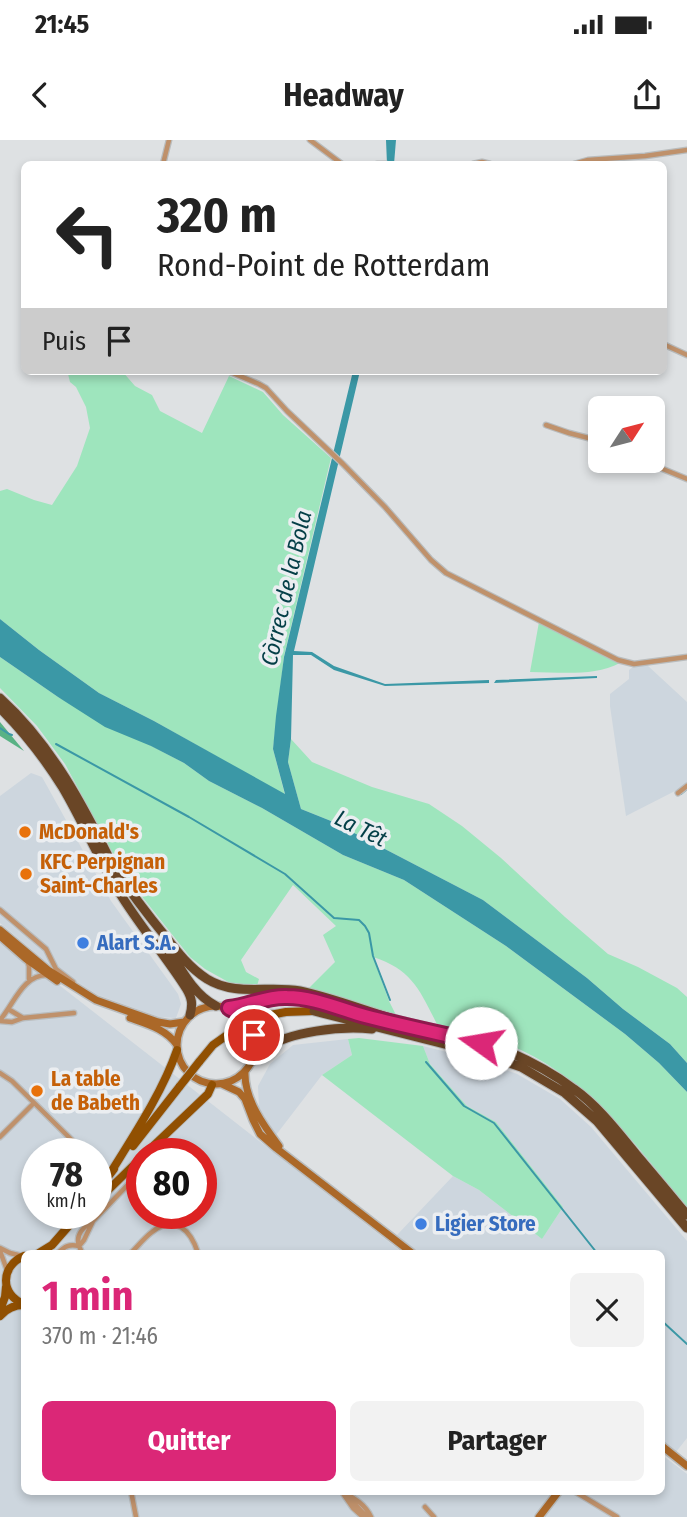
<!DOCTYPE html>
<html lang="fr">
<head>
<meta charset="utf-8">
<style>
	body { margin:0; font-family:"Fira Sans Condensed",sans-serif; background:#f2f2f2; color:#222; height:100vh; display:flex; flex-direction:column; font-size:26px; white-space:nowrap }
	* { box-sizing:border-box; margin:0 }
	p { font-size:23px; color:#767676 }
	.icon { flex:none; width:38px; height:38px; fill:none; stroke:currentColor; stroke-width:2; stroke-linecap:round; stroke-linejoin:round }
	.map { position:relative; flex:1; overflow:hidden }
	.panel { position:absolute; left:21px; top:1110px; width:644px; height:245px; display:flex; flex-direction:column; background:#fff; border-radius:10px; box-shadow:0 4px 10px #0003 }
	.panel>* { flex:none }
	.top-card { position:absolute; left:21px; top:21px; width:646px; height:214px; border-radius:10px; box-shadow:0 4px 10px #0003; background:#fff; color:#222; overflow:hidden }
	.needle { width:46px; rotate:54deg }
	.buttons { position:absolute; left:588px; top:256px; display:grid; gap:14px }
	.buttons a { display:grid; place-items:center; width:77px; height:77px; border-radius:10px; background:#fff; box-shadow:0 4px 10px #0003; font-size:35px }
	.speed { position:absolute; left:21px; top:998px; display:flex; gap:14px; font-size:35px; font-weight:700; text-align:center }
	.speed>* { display:grid; place-content:center; width:91px; height:91px; border-radius:50%; background:#fff; box-shadow:0 4px 10px #0003; line-height:1 }
	.speed small { font-size:18px; font-weight:400 }
	.speed .limit { border:10px solid #d22; background:#fff; color:#111 }
	.pin { position:absolute; display:grid; place-items:center; width:60px; height:60px; color:#fff; margin:-30px; border:4px solid #fff; border-radius:50%; box-shadow:0 2px 7px #0007 }
	.me { position:absolute; width:77px; margin:-38px; rotate:283deg; stroke-linejoin:round; filter:drop-shadow(0 0 5px #0008) }
	.turn { display:flex; align-items:center; gap:24px; height:147px; padding:0 21px; font-size:32px }
	.turn .icon { width:91px; height:91px; stroke-width:2.5 }
	.turn b { display:block; font-size:49px; line-height:60px }
	.then { display:flex; align-items:center; height:66px; padding:0 21px; background:#0003; gap:14px; font-size:26px }
	.round { display:grid; place-items:center; flex:none; width:74px; height:74px; border-radius:10px; background:#f2f2f2 }
	.overview { display:flex; align-items:center; justify-content:space-between; height:119px; padding:0 21px }
	h1 { font-size:42px; font-weight:700; line-height:52px; color:#db2777 }
	.primary-button { display:flex; gap:14px; margin-top:auto; padding:14px 21px }
	.primary-button a { flex:1; height:80px; border-radius:10px; background:#db2777; color:#fff; font-size:28px; font-weight:700; line-height:80px; text-align:center }
	.primary-button a+a { background:#f2f2f2; color:#222 }
	.status { display:flex; justify-content:space-between; align-items:center; height:49px; padding:0 35px; background:#fff; direction:ltr }
	.status svg { height:19px; fill:currentColor }
	header { display:flex; justify-content:space-between; align-items:center; height:91px; padding:0 21px; background:#fff; font-size:32px; font-weight:700 }
	.map>svg:first-child { display:block }
	.built { fill:#cdd6de; fill-rule:evenodd }
	.green { fill:#9ee5bd }
	.forest { fill:#59b285 }
	.water { fill:#3b98a6 }
	.lines { fill:none; stroke-linecap:round; stroke-linejoin:round }
	.stream { stroke:#3b98a6; stroke-width:2 }
	.street-casing { stroke:#b9bcbd; stroke-width:7 }
	.secondary-casing { stroke:#b9bcbd; stroke-width:10 }
	.primary-casing { stroke:#b9bcbd; stroke-width:10 }
	.highway-casing { stroke:#b9bcbd; stroke-width:11 }
	.street { stroke:#bf916b; stroke-width:4.5 }
	.secondary { stroke:#ab6828; stroke-width:7 }
	.primary { stroke:#915002; stroke-width:8 }
	.highway { stroke:#6a4626; stroke-width:9 }
	.primary-bridge-casing { stroke:#b9bcbd; stroke-width:10; stroke-linecap:butt }
	.primary-bridge { stroke:#915002; stroke-width:8 }
	.route-casing { stroke:#8e194d; stroke-width:18 }
	.route { stroke:#db2777; stroke-width:12 }
	.food-dot { fill:#e8710a; stroke:#ebeef1; stroke-width:2.5 }
	.shop-dot { fill:#3f7fe0; stroke:#ebeef1; stroke-width:2.5 }
	.labels { text-anchor:middle; stroke-width:7; stroke-linejoin:round; paint-order:stroke }
	.food-label { font-size:21px; font-weight:bold; fill:#c56008; stroke:#ebeef1; text-anchor:start }
	.shop-label { font-size:21px; font-weight:bold; fill:#366cbe; stroke:#ebeef1; text-anchor:start }
	.water-label { font-size:23px; font-style:italic; fill:#043f47; stroke:#ebeef1 }
</style>
</head>
<body>
<div class="status"><b>21:45</b><svg viewBox="0 0 49 12"><path d="M0 12V9h3v3zM5 12V6h3v6zM10 12V3h3v9zM15 12V0h3v12zM26 1h20v11H26zM47 4h2v5h-2z"/></svg></div>
<header><svg class="icon" aria-label="back" viewBox="0 0 24 24"><path d="M15 5l-7 7 7 7"/></svg>Headway<svg class="icon" aria-label="share" viewBox="0 0 24 24"><path d="M12 15V3M7 8l5-5 5 5M5 13v7h14v-7"/></svg></header>
<div class="map">
<svg width="687" height="1377" viewBox="0 0 687 1377">
	<rect width="100%" height="100%" fill="#dee1e3"/>
	<path class="built" d="M 647,525 L 687,562 L 687,643 L 675,651 L 626,676 L 610,566 L 610,554 L 629,539 L 629,530 L 633,527 Z
		M 31,633 L 42,637 L 111,761 L 178,854 L 181,864 L 176,878 L 159,877 L 98,855 L 51,826 L 0,783 L 0,656 Z
		M 0,799 L 403,1113 L 24,1113 L 24,1351 L 662,1351 L 662,1315 L 687,1334 L 687,1377 L 0,1377 ZM 37,1013 L 96,1013 L 96,1073 L 37,1073 ZM 142,1013 L 201,1013 L 201,1073 L 142,1073 Z
		M 348,899 L 352,915 L 322,935 L 276,995 L 259,967 L 258,946 L 270,924 L 293,905 Z
		M 423,906 L 482,921 L 517,934 L 560,959 L 591,987 L 687,1101 L 687,1298 L 676,1312 L 662,1301 L 662,1113 L 419,1113 L 397,1095 L 453,1036 L 479,1050 L 542,1099 L 563,1067 L 496,982 L 467,966 L 430,924 Z"/>
	<path class="green" d="M 65,231 L 122,231 L 135,246 L 152,255 L 160,271 L 202,293 L 229,236 L 263,252 L 283,275 L 331,318 L 284,516 L 273,609 L 285,655 L 154,581 L 99,553 L 39,510 L 0,479 L 0,351 L 7,349 L 34,360 L 52,365 L 77,326 L 90,288 L 86,267 L 76,247 L 70,242 L 68,234 Z
		M 539,482 L 620,523 C 593,537 559,532 530,532 Z
		M 0,517 L 58,557 L 184,623 L 209,641 L 262,668 L 343,715 L 404,740 L 506,806 L 625,894 L 659,923 L 687,952 L 687,1067 C 637,1007 593,944 521,910 C 495,898 466,893 438,886 C 420,851 413,830 373,817 L 389,861 L 396,875 L 309,848 L 335,822 L 323,795 L 336,786 L 293,745 L 241,820 L 246,832 L 259,839 L 257,846 L 230,843 L 205,829 L 190,817 L 124,734 L 65,624 L 37,586 L 0,548 Z
		M 291,599 L 312,622 L 372,647 L 429,664 L 462,686 L 501,718 L 565,777 L 608,814 L 638,827 L 677,848 L 687,857 L 687,923 L 670,904 L 623,869 L 587,838 L 483,760 L 331,681 L 301,669 L 288,622 Z
		M 359,898 L 423,906 L 430,924 L 467,966 L 496,982 L 563,1067 L 542,1099 L 479,1050 L 453,1036 L 322,935 L 352,915 L 348,899 Z"/>
	<path class="forest" d="M 0,582 L 24,611 L 0,596 Z"/>
	<path class="water" d="M 386,0 L 396,0 L 394,24 L 387,24 Z
		M 353,231 L 360,231 L 294,511 L 312,512 L 334,526 L 385,544 L 489,540 L 489,543 L 385,546 L 334,530 L 311,515 L 293,515 L 291,599 L 288,622 L 301,669 L 331,681 L 483,760 L 587,838 L 623,869 L 670,904 L 687,923 L 687,952 L 659,923 L 625,894 L 506,806 L 404,740 L 343,715 L 262,668 L 209,641 L 184,623 L 151,606 L 105,587 L 58,557 L 0,517 L 0,479 L 39,510 L 99,553 L 154,581 L 285,654 L 273,609 L 276,576 L 284,517 Z
		M 597,536 L 597,538 L 494,543 L 496,540 Z"/>
	<g class="lines">
		<path class="stream" d="M 0,588 L 9,594 L 12,595
			M 56,604 L 189,677 L 285,734 L 334,778 L 359,780 L 365,786 L 369,793 L 373,816 L 390,860
			M 681,654 L 687,649
			M 426,922 L 464,966 L 494,983 L 597,1113
			M 662,1181 L 687,1204"/>
		<defs>
			<path id="street" d="M 310,0 L 342,24
				M 163,24 L 169,0
				M 377,24 L 386,24
				M 473,24 L 482,22 L 490,24
				M 574,24 L 588,20 L 645,16 L 687,10
				M 663,204 L 687,215
				M 228,231 L 259,244 L 266,248 L 287,271 L 343,324 L 385,367 L 431,420 L 446,433 L 618,520 L 634,524 L 687,517
				M 546,285 L 569,293 L 600,301
				M 641,320 L 687,339
				M 678,653 L 687,646
				M 0,770 L 46,809 L 56,829 L 73,842
				M 27,820 L 29,826 L 29,839
				M 8,869 L 23,878
				M 0,880 C 14,864 23,834 48,835
				M 0,881 L 12,882 L 23,878 L 74,873
				M 0,933 L 12,941 L 83,1011
				M 0,997 L 34,963
				M 93,1081 L 142,1030
				M 93,1081 L 84,1100 L 79,1106 C 75,1094 84,1087 93,1081 Z
				M 0,1108 L 10,1113 L 22,1116
				M 0,1111 L 7,1130
				M 58,1113 C 65,1106 69,1104 79,1106 L 82,1113
				M 131,1113 C 138,1106 144,1098 152,1092 C 175,1073 191,1091 198,1113
				M 131,1351 L 136,1377
				M 342,1351 C 354,1358 365,1364 371,1377
				M 574,1351 L 617,1377
				M 342,1352 L 353,1368 L 363,1377
				M 348,1357 L 367,1377
				M 425,1367 L 434,1377"/>
			<path id="secondary" d="M 0,790 L 48,830 L 96,860 L 158,882 L 170,884 L 184,882
				M 0,796 L 26,819 L 57,841
				M177 905a39 39 0 1 1 78 0a39 39 0 1 1-78 0Z
				M 130,878 C 147,884 166,889 177,905
				M 245,932 C 244,959 264,986 279,1006
				M 222,944 L 239,952 L 245,959 L 253,980 L 260,994 L 276,1008 L 412,1113
				M 662,1306 L 687,1326
				M 539,1377 L 559,1351"/>
			<path id="primary" d="M 259,877 L 286,872 L 314,871
				M 199,922 L 213,905 L 237,888
				M 133,1006 L 180,946
				M 146,1013 L 208,954 L 212,945
				M 111,1032 C 134,995 163,951 177,910
				M 96,1052 L 114,1029
				M 96,1062 L 142,1017
				M 39,1113 L 52,1105 L 80,1073
				M 24,1116 C 0,1126 0,1155 24,1164
				M 0,1170 L 5,1157 L 6,1147
				M 0,1176 C 7,1168 14,1165 24,1165"/>
			<path id="highway" d="M 0,558 C 52,605 84,667 115,730
				M 0,568 C 24,592 45,619 63,648 C 83,682 98,718 119,752 C 139,785 165,815 186,848 C 192,858 193,864 190,875
				M 112,725 C 129,750 147,774 166,797 C 178,813 190,828 207,839 C 236,857 269,845 300,851 C 333,858 365,871 397,880 C 434,890 474,895 509,912 C 532,922 554,934 574,949 C 598,966 617,991 636,1014 C 653,1034 670,1054 687,1075
				M 168,808 C 181,829 193,854 216,866
				M 229,868 C 243,867 254,860 267,858 C 281,855 298,857 312,860
				M 314,871 L 484,914 L 521,927 L 565,953 L 597,981 L 687,1088
				M 252,921 C 256,917 260,912 264,909 C 290,891 341,886 372,889"/>
		</defs>
		<use href="#street" class="street-casing"/>
		<use href="#secondary" class="secondary-casing"/>
		<use href="#primary" class="primary-casing"/>
		<use href="#highway" class="highway-casing"/>
		<use href="#street" class="street"/>
		<use href="#secondary" class="secondary"/>
		<use href="#primary" class="primary"/>
		<use href="#highway" class="highway"/>
		<defs>
			<path id="primary-bridge" d="M 237,888 L 259,877
				M 180,946 L 199,922"/>
		</defs>
		<use href="#primary-bridge" class="primary-bridge-casing"/>
		<use href="#primary-bridge" class="primary-bridge"/>
	</g>
	<g class="lines">
		<defs>
			<path id="route" d="M 254,895 C 249,882 242,874 229,868 C 249,866 266,856 287,857 C 314,857 339,869 365,876 C 403,886 442,894 481,903"/>
		</defs>
		<use href="#route" class="route-casing"/>
		<use href="#route" class="route"/>
	</g>
	<g class="food-dot">
		<circle cx="25" cy="692" r="7"/>
		<circle cx="26" cy="734" r="7"/>
		<circle cx="37" cy="951" r="7"/>
	</g>
	<g class="shop-dot">
		<circle cx="83" cy="803" r="7"/>
		<circle cx="421" cy="1084" r="7"/>
	</g>
	<g class="labels">
		<g class="food-label">
			<text x="39" y="699">McDonald's</text>
			<text x="40" y="729">KFC Perpignan<tspan x="40" dy="24">Saint-Charles</tspan></text>
			<text x="51" y="946">La table<tspan x="51" dy="24">de Babeth</tspan></text>
		</g>
		<g class="shop-label">
			<text x="97" y="810">Alart S.A.</text>
			<text x="435" y="1091">Ligier Store</text>
		</g>
		<g class="water-label">
			<text transform="translate(286 448) rotate(-77)" y="8">Còrrec de la Bola</text>
			<text transform="translate(361 688) rotate(26)" y="8">La Têt</text>
		</g>
	</g>
</svg>
<div class="buttons">
<a><svg class="needle" viewBox="-14 -14 28 28"><path d="M0-13l5 13h-10z" fill="#e53935"/><path d="M0 13l5-13h-10z" fill="#767676"/></svg></a>
</div>
<div class="speed"><div>78<small>km/h</small></div><div class="limit">80</div></div>
<div class="pin" style="left:254px;top:895px;background:#d93025"><svg class="icon" aria-label="arrive" viewBox="0 0 24 24"><path d="M6 21V4h12l-3 4 3 4H6"/></svg></div>
<svg class="me" style="left:481px;top:903px" viewBox="-20 -20 40 40"><circle r="19" fill="#fff"/><path d="M0-13L10 11 0 6-10 11z" fill="#db2777"/></svg>
<div class="top-card">
<div class="turn"><svg class="icon" aria-label="left" viewBox="0 0 24 24"><path d="M17 20v-9H6M10 6l-5 5 5 5"/></svg><div><b>320 m</b>Rond-Point de Rotterdam</div></div>
<div class="then">Puis<svg class="icon" aria-label="arrive" viewBox="0 0 24 24"><path d="M6 21V4h12l-3 4 3 4H6"/></svg></div>
</div>
<section class="panel">
<div class="overview"><div><h1>1 min</h1><p>370 m · 21:46</p></div><a class="round"><svg class="icon" aria-label="close" viewBox="0 0 24 24"><path d="M6 6l12 12M18 6L6 18"/></svg></a></div>
<div class="primary-button"><a>Quitter</a><a>Partager</a></div>
</section>
</div>
</body>
</html>
